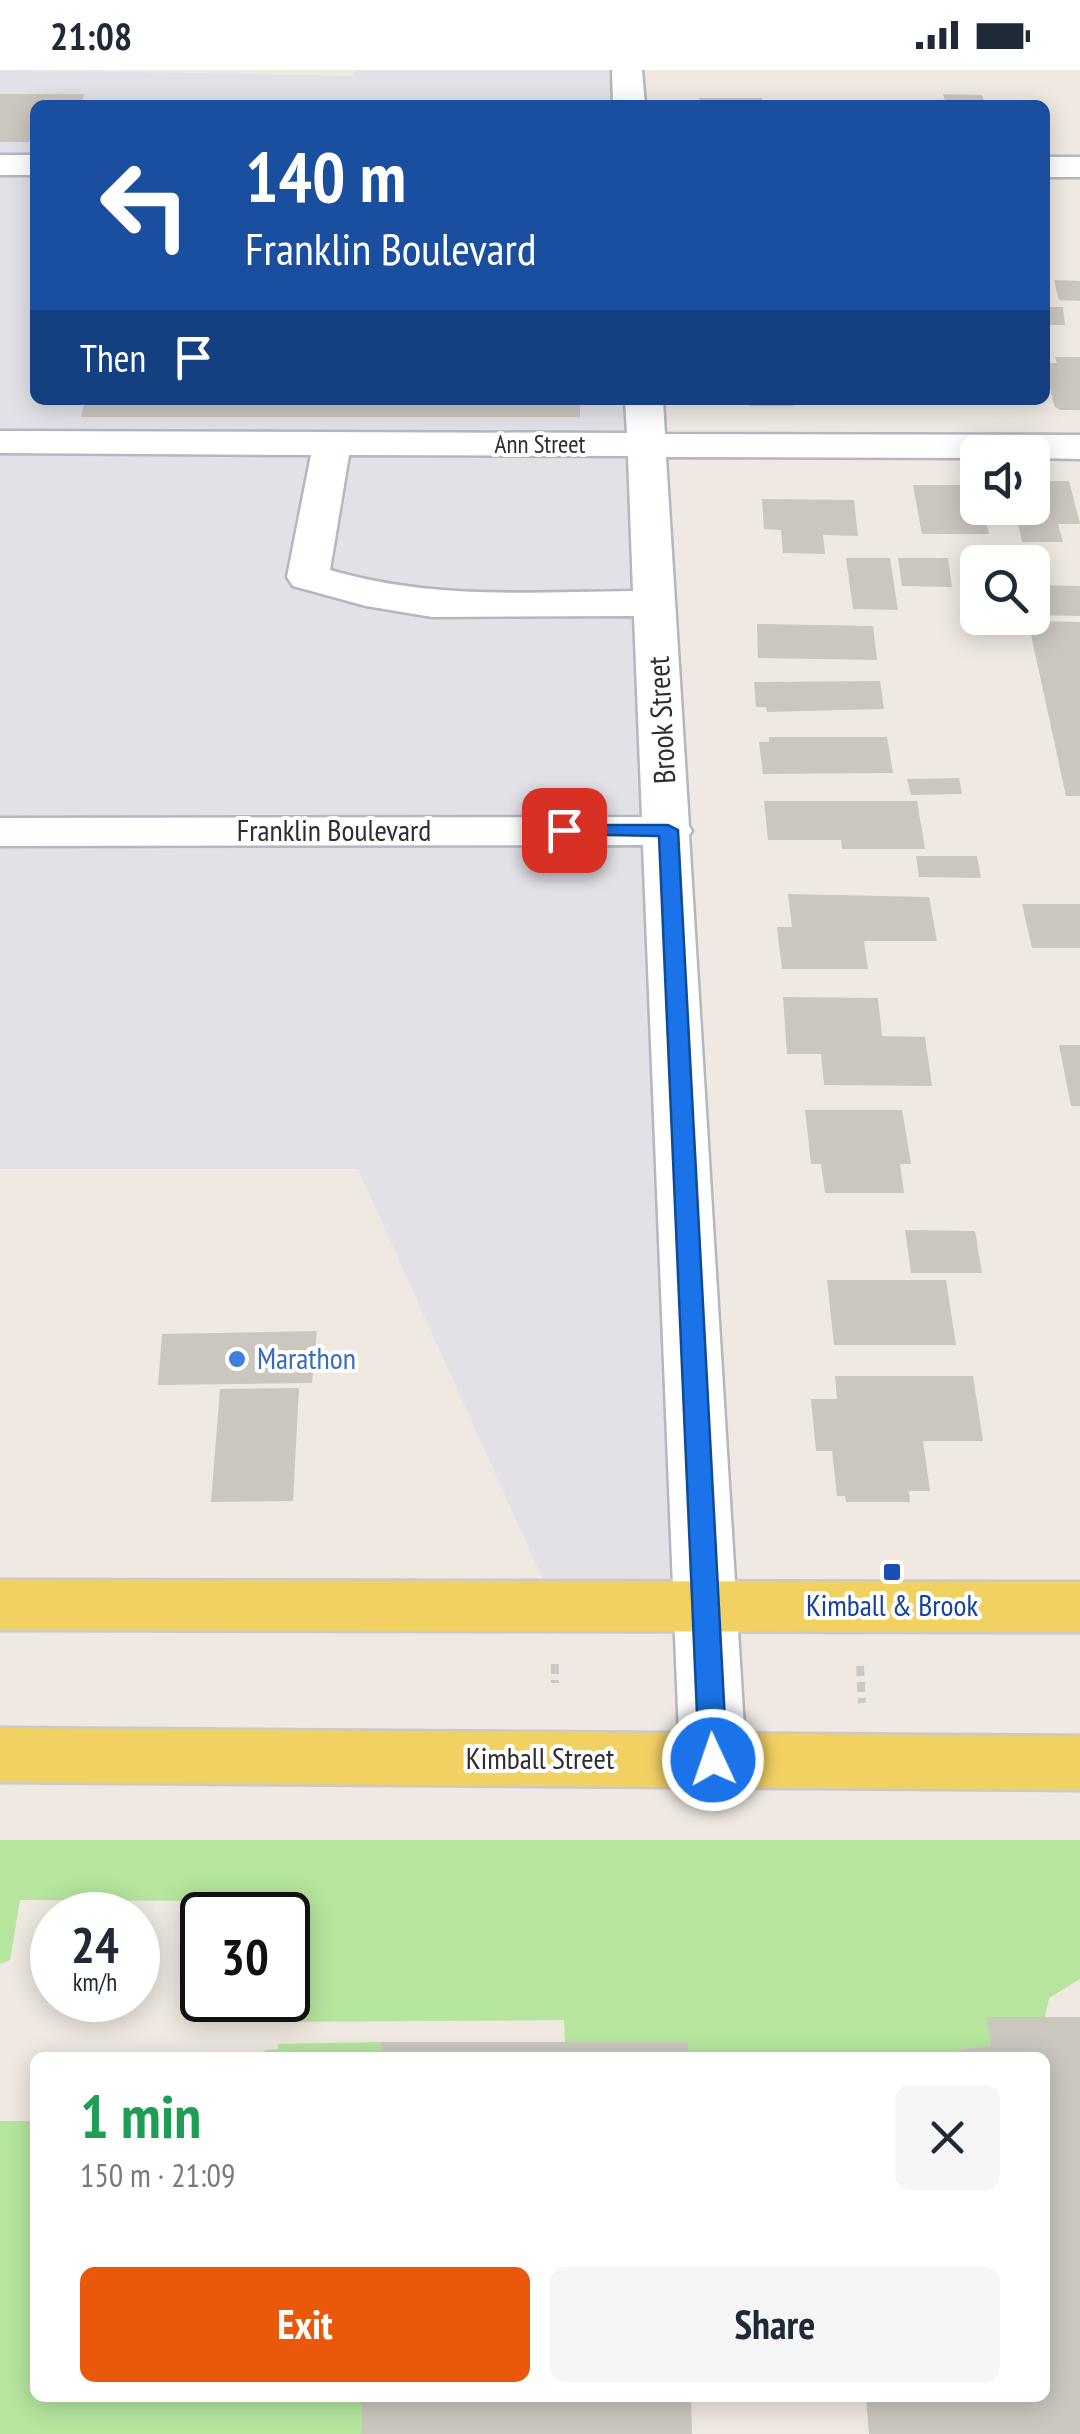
<!DOCTYPE html>
<html lang="en">
<head>
<meta charset="utf-8">
<style>
	body { margin:0; font-family:"PT Sans Narrow",sans-serif; background:#f6f6f7; color:#1f2937; height:100vh; display:flex; flex-direction:column; font-size:38px; white-space:nowrap }
	* { box-sizing:border-box; margin:0 }
	p { font-size:32px; color:#747a83 }
	.icon { flex:none; width:55px; height:55px; fill:none; stroke:currentColor; stroke-width:2; stroke-linecap:round; stroke-linejoin:round }
	.map { position:relative; flex:1; overflow:hidden }
	.side { position:absolute; left:30px; top:1982px; width:1020px; height:350px; display:flex; flex-direction:column; background:#fff; border-radius:15px; box-shadow:0 5px 25px #0003 }
	.side>* { flex:none }
	.hud { position:absolute; left:30px; top:30px; width:1020px; height:305px; border-radius:15px; box-shadow:0 5px 25px #0003; background:#1a4fa0; color:#fff; overflow:hidden }
	.tools { position:absolute; left:960px; top:365px; display:grid; gap:20px }
	.tools a { display:grid; place-items:center; width:90px; height:90px; border-radius:15px; background:#fff; box-shadow:0 5px 25px #0003; font-size:50px }
	.speed { position:absolute; left:30px; top:1822px; display:flex; gap:20px; font-size:50px; font-weight:700; text-align:center }
	.speed>* { display:grid; place-content:center; width:130px; height:130px; border-radius:50%; background:#fff; box-shadow:0 5px 25px #0003; line-height:1 }
	.speed small { font-size:25px; font-weight:400 }
	.speed .limit { border:5px solid #111; border-radius:15px; background:#fff; color:#111 }
	.pin { position:absolute; display:grid; place-items:center; width:85px; height:85px; color:#fff; margin:-42px; border-radius:20px; box-shadow:0 5px 15px #0006 }
	.me { position:absolute; width:110px; margin:-55px; rotate:357deg; stroke-linejoin:round; filter:drop-shadow(0 0 8px #0008) }
	.turn { display:flex; align-items:center; gap:35px; height:210px; padding:0 50px; font-size:45px }
	.turn .icon { width:130px; height:130px; stroke-width:2.5 }
	.turn b { display:block; font-size:70px; line-height:85px }
	.then { display:flex; align-items:center; height:95px; padding:0 50px; background:#0003; gap:20px; font-size:38px }
	.round { display:grid; place-items:center; flex:none; width:105px; height:105px; border-radius:15px; background:#f6f6f7 }
	.overview { display:flex; align-items:center; justify-content:space-between; height:170px; padding:0 50px }
	h1 { font-size:60px; font-weight:600; line-height:75px; color:#1e9e55 }
	.button { display:flex; gap:20px; margin-top:auto; padding:20px 50px }
	.button a { flex:1; height:115px; border-radius:15px; background:#ea580c; color:#fff; font-size:40px; font-weight:600; line-height:115px; text-align:center }
	.button a+a { background:#f6f6f7; color:#1f2937 }
	.status { display:flex; justify-content:space-between; align-items:center; height:70px; padding:0 50px; background:#fff; direction:ltr }
	.status svg { height:28px; fill:currentColor }
	.map>svg:first-child { display:block }
	.industrial { fill:#e3e1e8 }
	.green { fill:#b6e59e }
	.building { fill:#cbc7bf }
	.lines { fill:none; stroke-linecap:round; stroke-linejoin:round }
	.minor-casing { stroke:#b4b7c1; stroke-width:5 }
	.major-casing { stroke:#c9c9c9; stroke-width:5 }
	.path { stroke:#c9c9c9; stroke-width:8; stroke-dasharray:10 6; stroke-linecap:butt }
	.minor { fill:#fff; fill-rule:evenodd }
	.major { fill:#f2d163; fill-rule:evenodd }
	.route { fill:#1a73e8; stroke:#114b97; stroke-width:2.5 }
	.shop-dot { fill:#3f7fe0; stroke:#fff; stroke-width:4 }
	.transit-dot { fill:#1a4fb4; stroke:#fff; stroke-width:4 }
	.labels { text-anchor:middle; stroke-width:8; stroke-linejoin:round; paint-order:stroke }
	.far-street-label { font-size:25px; fill:#2e2e2e; stroke:#fff }
	.street-label { font-size:30px; fill:#2e2e2e; stroke:#fff }
	.shop-label { font-size:30px; fill:#366cbe; stroke:#fff; text-anchor:start }
	.transit-label { font-size:30px; fill:#164399; stroke:#fff }
</style>
</head>
<body>
<div class="status"><b>21:08</b><svg viewBox="0 0 49 12"><path d="M0 12V9h3v3zM5 12V6h3v6zM10 12V3h3v9zM15 12V0h3v12zM26 1h20v11H26zM47 4h2v5h-2z"/></svg></div>
<div class="map">
<svg width="1080" height="2364" viewBox="0 0 1080 2364">
	<rect width="100%" height="100%" fill="#efe9e1"/>
	<path class="industrial" d="M 0,0 L 353,6 L 355,0 L 627,0 L 628,35 L 35,35 L 35,330 L 644,330 L 704,1537 L 555,1536 L 358,1099 L 0,1099 Z"/>
	<path class="green" d="M 0,1770 L 1080,1770 L 1080,1909 L 1049,1928 L 1045,1947 L 994,1978 L 968,1978 L 937,1987 L 688,1987 L 688,1972 L 565,1972 L 564,1950 L 279,1952 L 282,1930 L 288,1930 L 288,1845 L 264,1845 L 265,1831 L 20,1830 L 10,1890 L 0,1894 Z
		M 381,1972 L 380,1987 L 256,1987 L 266,1980 L 278,1979 L 278,1974 Z
		M 0,2051 L 35,2051 L 35,2328 L 363,2328 L 361,2364 L 0,2364 Z"/>
	<path class="building" d="M 0,24 L 84,24 L 81,35 L 35,35 L 35,72 L 0,72 Z
		M 943,24 L 982,25 L 985,35 L 946,35 Z
		M 699,28 L 762,28 L 763,35 L 700,35 Z
		M 1054,210 L 1080,211 L 1080,231 L 1059,230 Z
		M 1045,237 L 1063,237 L 1065,255 L 1045,255 Z
		M 1055,287 L 1080,287 L 1080,340 L 1060,340 L 1054,336 L 1045,293 L 1057,293 Z
		M 85,330 L 580,330 L 580,347 L 81,347 Z
		M 749,330 L 792,330 L 793,336 L 750,336 Z
		M 1032,411 L 1069,411 L 1080,454 L 1058,454 L 1063,472 L 1022,472 L 1018,453 L 1011,453 L 1008,438 L 1032,438 Z
		M 913,415 L 978,415 L 978,438 L 983,438 L 989,464 L 922,464 Z
		M 762,429 L 854,430 L 858,466 L 823,465 L 825,484 L 783,483 L 781,460 L 764,459 Z
		M 846,488 L 890,488 L 898,540 L 853,539 Z
		M 898,488 L 948,488 L 952,517 L 902,516 Z
		M 1032,515 L 1080,516 L 1080,546 L 1032,545 Z
		M 1028,551 L 1080,552 L 1080,726 L 1066,726 Z
		M 757,554 L 873,556 L 877,590 L 758,588 Z
		M 880,611 L 884,639 L 767,642 L 766,637 L 756,637 L 754,612 Z
		M 769,667 L 887,667 L 893,703 L 763,704 L 759,672 L 769,672 Z
		M 959,708 L 962,724 L 911,725 L 907,709 Z
		M 764,731 L 917,731 L 925,779 L 842,779 L 841,770 L 768,770 Z
		M 916,786 L 977,786 L 981,808 L 919,807 Z
		M 788,824 L 929,827 L 937,871 L 864,871 L 868,899 L 782,899 L 777,857 L 792,857 Z
		M 1022,834 L 1080,834 L 1080,878 L 1032,878 Z
		M 783,927 L 878,928 L 882,966 L 925,967 L 932,1016 L 824,1015 L 821,984 L 787,984 Z
		M 1059,975 L 1080,975 L 1080,1036 L 1071,1036 Z
		M 805,1040 L 902,1040 L 911,1094 L 900,1094 L 904,1123 L 825,1123 L 821,1094 L 811,1094 Z
		M 905,1160 L 975,1161 L 982,1203 L 911,1203 Z
		M 827,1210 L 946,1210 L 956,1275 L 834,1275 Z
		M 317,1261 L 312,1313 L 158,1315 L 162,1264 Z
		M 835,1306 L 973,1306 L 983,1371 L 923,1371 L 930,1421 L 909,1421 L 910,1432 L 846,1432 L 845,1426 L 837,1426 L 832,1381 L 816,1381 L 811,1329 L 837,1329 Z
		M 299,1318 L 293,1431 L 211,1432 L 220,1319 Z
		M 986,1947 L 1080,1947 L 1080,2364 L 869,2364 L 866,2328 L 1045,2328 L 1045,1988 L 935,1988 L 968,1978 L 991,1976 Z
		M 381,1972 L 688,1972 L 688,1988 L 380,1988 Z
		M 362,2328 L 691,2328 L 692,2364 L 361,2364 Z"/>
	<g class="lines">
		<defs>
			<path id="minor" d="M 612,0 L 642,0 L 645,35 L 613,35 Z
				M 0,85 L 35,85 L 35,105 L 0,105 Z
				M 1045,87 L 1080,87 L 1080,107 L 1045,107 Z
				M 625,330 L 663,330 L 665,364 L 1080,365 L 1080,389 L 1032,388 L 1032,382 L 978,382 L 978,388 L 666,387 L 689,756 L 692,761 L 689,765 L 746,1690 L 736,1709 L 713,1717 L 690,1709 L 680,1690 L 643,775 L 0,776 L 0,748 L 642,747 L 634,546 L 432,547 L 366,536 L 293,516 L 287,507 L 311,385 L 0,383 L 0,361 L 627,363 ZM 349,385 L 628,386 L 633,521 C 527,522 433,530 330,500 Z"/>
			<path id="major" d="M 0,1510 L 1080,1512 L 1080,1562 L 0,1560 Z
				M 0,1658 L 1080,1666 L 1080,1720 L 0,1712 Z"/>
		</defs>
		<use href="#minor" class="minor-casing"/>
		<use href="#major" class="major-casing"/>
		<path class="path" d="M 555,1594 L 555,1613
			M 860,1596 L 862,1633"/>
		<use href="#minor" class="minor"/>
		<use href="#major" class="major"/>
	</g>
	<path class="route" d="M 564,755 L 668,755 L 678,760 L 727,1690 L 723,1698 L 713,1701 L 703,1698 L 699,1690 L 659,766 L 557,764 L 557,756 Z"/>
	<circle class="shop-dot" cx="237" cy="1289" r="10"/>
	<rect class="transit-dot" x="882" y="1492" width="20" height="20" rx="5"/>
	<g class="labels">
		<g class="far-street-label">
			<text x="540" y="383">Ann Street</text>
		</g>
		<g class="street-label">
			<text transform="translate(662 650) rotate(-93)" y="10">Brook Street</text>
			<text x="334" y="771">Franklin Boulevard</text>
			<text x="540" y="1699">Kimball Street</text>
		</g>
		<g class="shop-label">
			<text x="257" y="1299">Marathon</text>
		</g>
		<g class="transit-label">
			<text x="892" y="1546">Kimball &amp; Brook</text>
		</g>
	</g>
</svg>
<div class="tools">
<a><svg class="icon" aria-label="sound" viewBox="0 0 24 24"><path d="M4 9h4l5-4v14l-5-4H4zM17 9q2 3 0 6"/></svg></a>
<a><svg class="icon" aria-label="search" viewBox="0 0 24 24"><circle cx="10" cy="10" r="6"/><path d="M15 15l6 6"/></svg></a>
</div>
<div class="speed"><div>24<small>km/h</small></div><div class="limit">30</div></div>
<div class="pin" style="left:564px;top:760px;background:#d93025"><svg class="icon" aria-label="arrive" viewBox="0 0 24 24"><path d="M6 21V4h12l-3 4 3 4H6"/></svg></div>
<svg class="me" style="left:713px;top:1690px" viewBox="-20 -20 40 40"><circle r="17" fill="#1a73e8" stroke="#fff" stroke-width="3"/><path d="M0-11L8 9 0 5-8 9z" fill="#fff"/></svg>
<div class="hud">
<div class="turn"><svg class="icon" aria-label="left" viewBox="0 0 24 24"><path d="M17 20v-9H6M10 6l-5 5 5 5"/></svg><div><b>140 m</b>Franklin Boulevard</div></div>
<div class="then">Then<svg class="icon" aria-label="arrive" viewBox="0 0 24 24"><path d="M6 21V4h12l-3 4 3 4H6"/></svg></div>
</div>
<section class="side">
<div class="overview"><div><h1>1 min</h1><p>150 m · 21:09</p></div><a class="round"><svg class="icon" aria-label="close" viewBox="0 0 24 24"><path d="M6 6l12 12M18 6L6 18"/></svg></a></div>
<div class="button"><a>Exit</a><a>Share</a></div>
</section>
</div>
</body>
</html>
